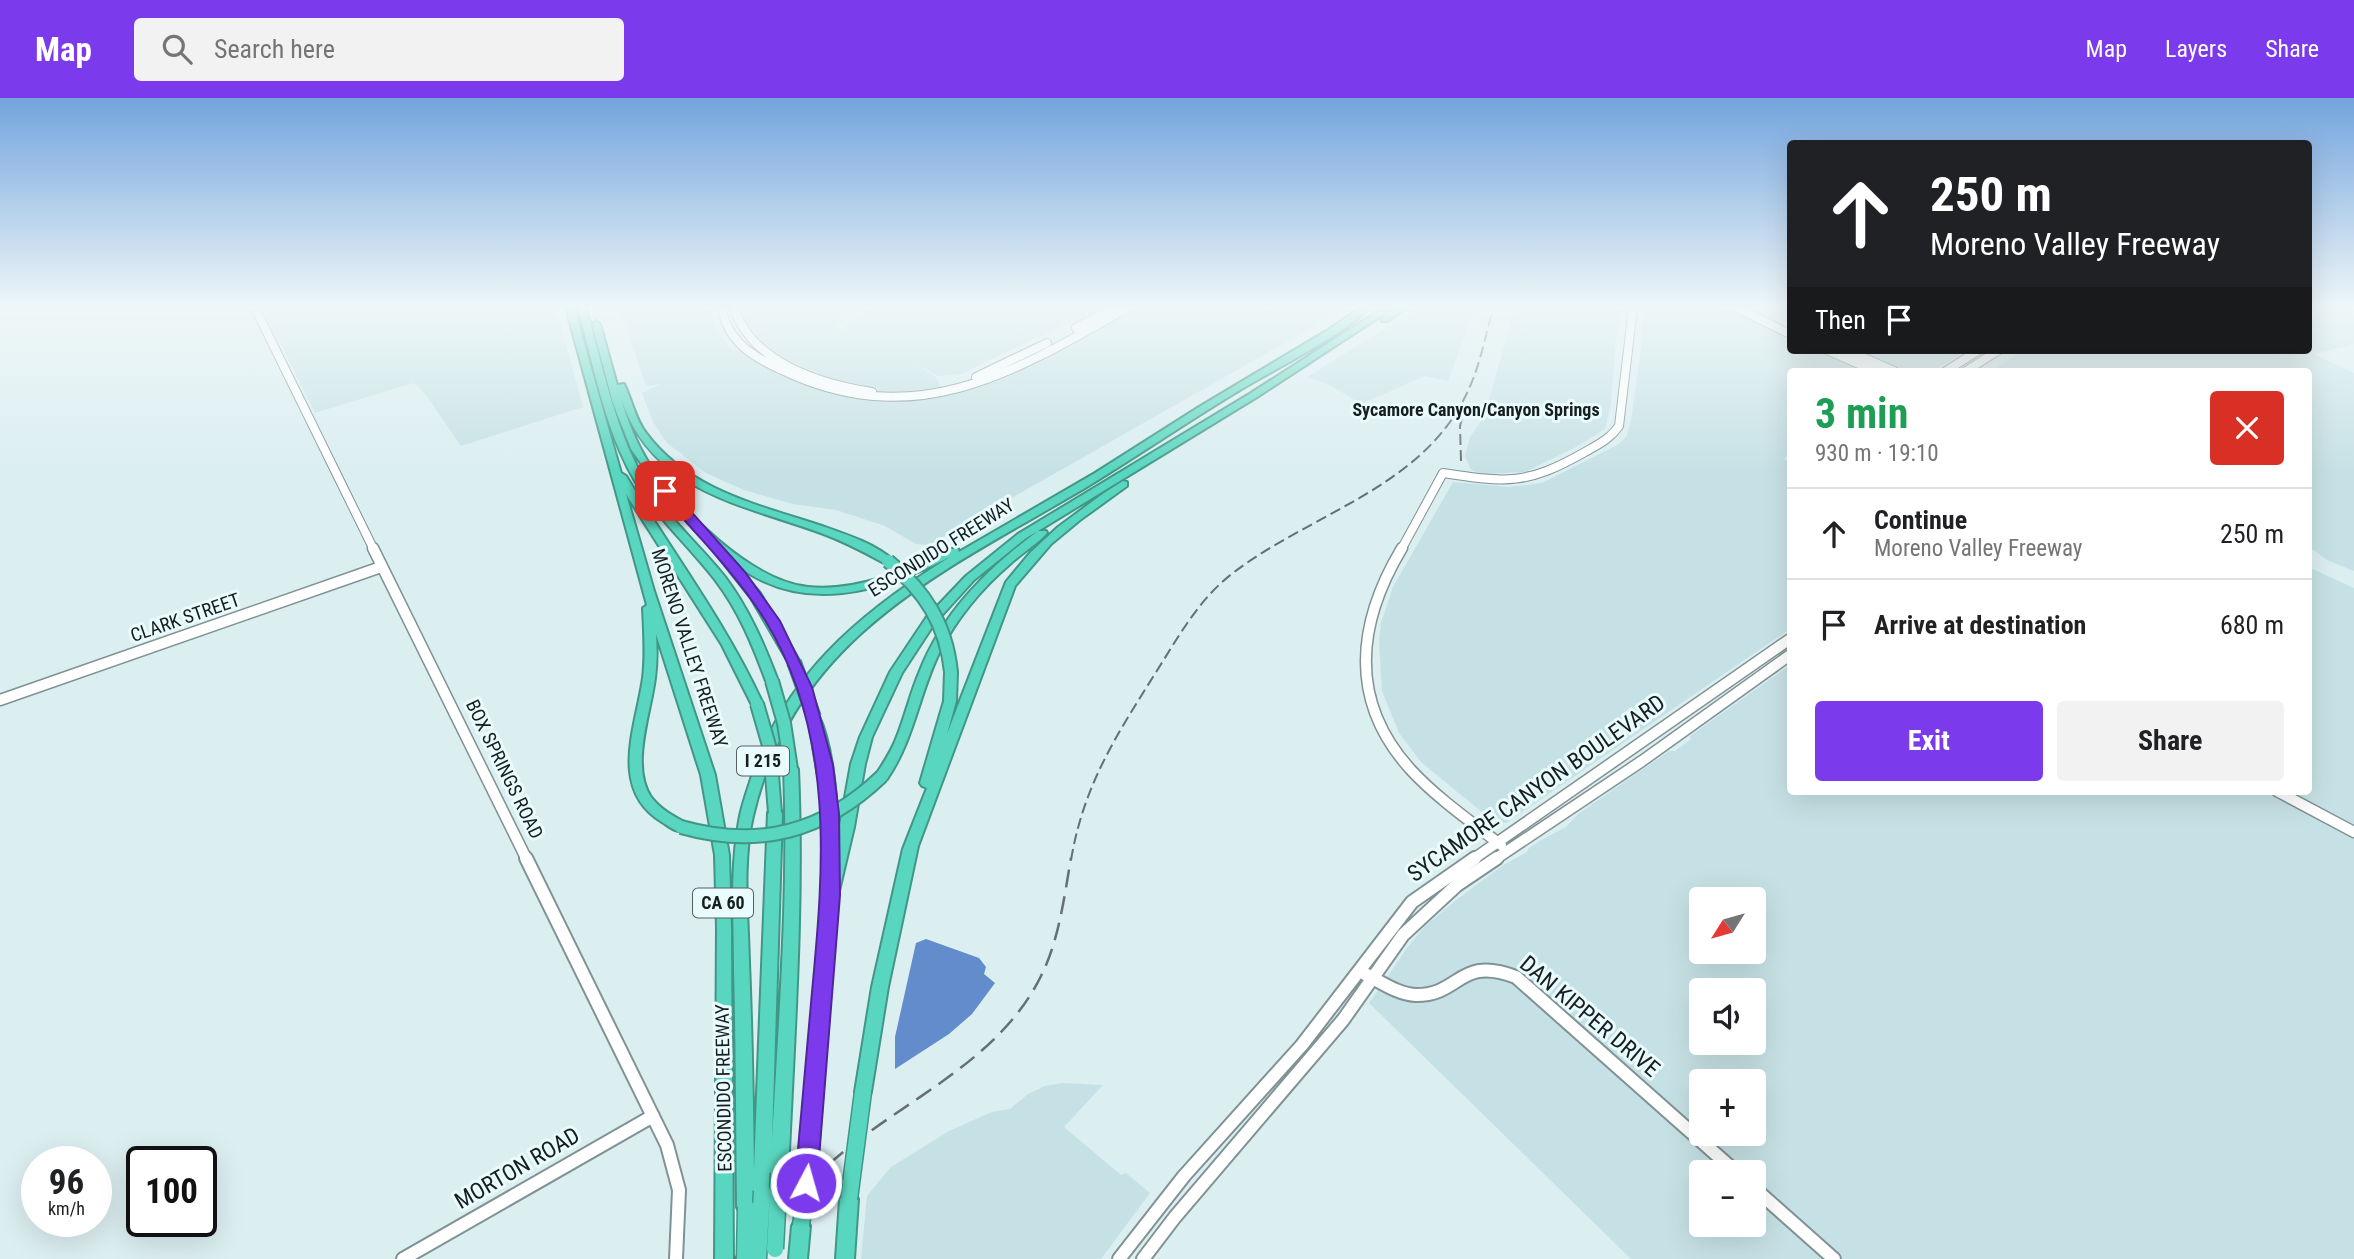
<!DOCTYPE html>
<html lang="en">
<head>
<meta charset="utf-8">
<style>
	body { margin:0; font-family:"Roboto Condensed",sans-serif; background:#f2f2f2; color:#202124; height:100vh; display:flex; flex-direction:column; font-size:26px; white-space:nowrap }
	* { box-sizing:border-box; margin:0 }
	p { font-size:23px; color:#757577 }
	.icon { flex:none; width:38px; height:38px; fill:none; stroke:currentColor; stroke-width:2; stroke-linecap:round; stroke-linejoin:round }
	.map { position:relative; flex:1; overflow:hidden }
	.panel { position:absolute; left:1787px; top:270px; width:525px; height:427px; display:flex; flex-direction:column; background:#fff; border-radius:7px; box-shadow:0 7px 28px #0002 }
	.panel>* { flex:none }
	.hud { position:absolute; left:1787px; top:42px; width:525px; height:214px; border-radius:7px; box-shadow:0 7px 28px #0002; background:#202124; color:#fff; overflow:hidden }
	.needle { width:46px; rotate:233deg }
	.buttons { position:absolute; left:1689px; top:789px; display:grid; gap:14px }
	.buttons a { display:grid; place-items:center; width:77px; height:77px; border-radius:7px; background:#fff; box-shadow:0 7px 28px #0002; font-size:35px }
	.speed { position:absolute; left:21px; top:1048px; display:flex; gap:14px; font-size:35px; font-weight:700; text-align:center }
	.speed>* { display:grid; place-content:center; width:91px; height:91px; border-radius:50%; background:#fff; box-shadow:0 7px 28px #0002; line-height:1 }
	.speed small { font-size:18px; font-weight:400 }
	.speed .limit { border:4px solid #111; border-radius:10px; background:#fff; color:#111 }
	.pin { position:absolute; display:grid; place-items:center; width:60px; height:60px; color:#fff; margin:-30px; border-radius:14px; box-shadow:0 4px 10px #0006 }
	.me { position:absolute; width:77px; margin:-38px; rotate:6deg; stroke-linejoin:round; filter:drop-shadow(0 0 5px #0008) }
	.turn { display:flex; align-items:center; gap:24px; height:147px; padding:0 28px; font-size:32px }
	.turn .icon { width:91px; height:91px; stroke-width:2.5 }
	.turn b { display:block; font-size:49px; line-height:60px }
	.then { display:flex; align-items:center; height:66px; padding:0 28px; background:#0003; gap:14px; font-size:26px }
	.round { display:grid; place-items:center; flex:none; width:74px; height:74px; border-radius:7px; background:#f2f2f2 }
	.overview { display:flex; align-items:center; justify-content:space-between; height:119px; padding:0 28px }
	h1 { font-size:42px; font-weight:700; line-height:52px; color:#1e9e55 }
	.button { display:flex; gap:14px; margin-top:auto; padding:14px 28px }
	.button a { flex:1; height:80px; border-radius:7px; background:#7c3aed; color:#fff; font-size:28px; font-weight:700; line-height:80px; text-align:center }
	.button a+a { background:#f2f2f2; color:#202124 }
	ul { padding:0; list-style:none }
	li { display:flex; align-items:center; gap:21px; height:91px; padding:0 28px; border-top:2px solid #e0e0e0 }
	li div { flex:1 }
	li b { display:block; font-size:26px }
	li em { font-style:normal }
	header { display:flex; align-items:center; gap:42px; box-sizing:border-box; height:98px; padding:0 35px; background:#7c3aed; color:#fff }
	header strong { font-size:33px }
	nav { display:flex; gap:38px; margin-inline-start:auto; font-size:24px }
	.search { width:490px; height:63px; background:#f2f2f2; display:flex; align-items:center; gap:18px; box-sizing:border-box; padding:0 24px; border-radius:7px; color:#757577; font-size:26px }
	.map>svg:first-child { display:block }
	.built { fill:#c6e1e5; fill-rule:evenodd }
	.water { fill:#638ccc }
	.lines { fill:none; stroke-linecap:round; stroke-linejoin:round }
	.secondary-far2-casing { stroke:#819294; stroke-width:10 }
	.secondary-far1-casing { stroke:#819294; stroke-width:13 }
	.secondary-casing { stroke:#819294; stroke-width:16 }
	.highway-casing { stroke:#429687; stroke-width:4 }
	.secondary-far2 { stroke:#fff; stroke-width:8 }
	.secondary-far1 { stroke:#fff; stroke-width:10 }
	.secondary { stroke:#fff; stroke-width:12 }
	.highway { fill:#59d6bf; fill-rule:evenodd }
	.rail-far1 { stroke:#647071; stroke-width:2; stroke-dasharray:11 5; stroke-linecap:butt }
	.rail { stroke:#647071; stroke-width:2.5; stroke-dasharray:18 9; stroke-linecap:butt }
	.highway-bridge-far1-casing { stroke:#429687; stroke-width:16; stroke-linecap:butt }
	.highway-bridge-casing { stroke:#429687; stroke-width:19; stroke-linecap:butt }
	.highway-bridge-far1 { stroke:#59d6bf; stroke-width:12 }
	.highway-bridge { stroke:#59d6bf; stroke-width:16 }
	.route { fill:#7c3aed; stroke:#51269a; stroke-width:2 }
	.labels { text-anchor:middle; stroke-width:6; stroke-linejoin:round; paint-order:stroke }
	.far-neighbourhood-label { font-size:18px; font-weight:bold; fill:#171e1f; stroke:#e9fbfd }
	.shield { fill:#e9fbfd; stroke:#566062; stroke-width:2 }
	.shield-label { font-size:18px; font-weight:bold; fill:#171e1f }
	.street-label { font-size:19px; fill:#171e1f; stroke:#e9fbfd }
	.near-street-label { font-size:23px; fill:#171e1f; stroke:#e9fbfd }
</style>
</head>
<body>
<header>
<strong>Map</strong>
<div class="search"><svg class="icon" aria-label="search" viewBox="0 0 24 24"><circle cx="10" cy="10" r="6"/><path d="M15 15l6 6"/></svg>Search here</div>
<nav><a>Map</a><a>Layers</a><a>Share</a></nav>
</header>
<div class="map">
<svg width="2354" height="1161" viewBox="0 0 2354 1161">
	<rect width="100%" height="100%" fill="#dbeef0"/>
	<path class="built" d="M 263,210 L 556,210 L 583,309 L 461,348 L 424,294 L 413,285 L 315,315 Z
		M 616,210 L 710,210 L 716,233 L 733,253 L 761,242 L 745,223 L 742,210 L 859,210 L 834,227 L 843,231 L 866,210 L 1099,210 L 961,276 L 938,278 L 908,262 L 935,278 L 946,298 L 992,284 L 1128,213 L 1131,215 L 1139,210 L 1346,210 L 929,447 L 916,446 L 885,428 L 836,412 L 793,406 L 744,392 L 706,375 L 667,345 L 653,324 L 642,295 L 660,286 L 646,288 L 624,223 Z
		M 1418,210 L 1475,210 L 1448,283 L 1425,278 L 1361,306 L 1332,288 L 1307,279 Z
		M 1515,210 L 1623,210 L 1616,241 L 1611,305 L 1605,331 L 1576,349 L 1525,374 L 1483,376 L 1471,372 L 1465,358 L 1470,339 L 1484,319 Z
		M 1643,210 L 1723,210 L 1790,240 L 1790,252 L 1816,252 L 1864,273 L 1790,273 L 1790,357 L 1783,361 L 1790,363 L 1790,531 L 1506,725 L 1494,724 L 1421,664 L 1399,635 L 1382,593 L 1379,544 L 1381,525 L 1393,489 L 1453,384 L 1509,389 L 1542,385 L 1619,346 L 1626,339 L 1631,323 L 1641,251 Z
		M 2308,210 L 2350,210 L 2354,213 L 2354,246 L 2314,256 L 2354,275 L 2354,473 L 2327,462 L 2308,448 L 2308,273 L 1992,273 L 2023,252 L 2308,252 Z
		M 1856,252 L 1967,252 L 1932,273 L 1904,273 Z
		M 2308,469 L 2354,490 L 2354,1161 L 1631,1161 L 1369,905 L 1407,850 L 1425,828 L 1455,803 L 1502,768 L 1527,754 L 1528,751 L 1541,742 L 1566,729 L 1578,716 L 1669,653 L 1675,653 L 1691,641 L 1690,638 L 1790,567 L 1790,693 L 2308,693 ZM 1701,802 L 1754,802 L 1754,854 L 1701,854 ZM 1701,892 L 1754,892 L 1754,945 L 1701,945 ZM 1701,984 L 1754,984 L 1754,1036 L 1701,1036 ZM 1701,1074 L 1754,1074 L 1754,1127 L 1701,1127 Z
		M 1062,985 L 1103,987 L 1064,1029 L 1121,1077 L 1126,1075 L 1150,1095 L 1101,1161 L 861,1161 L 867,1098 L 891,1069 L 949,1033 L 992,1014 L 1010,1011 L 1028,996 L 1045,988 Z"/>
	<path class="water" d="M 926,841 L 979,860 L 986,869 L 984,876 L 995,885 L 972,916 L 949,936 L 895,971 L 895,939 L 916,845 Z"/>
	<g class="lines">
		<defs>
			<path id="secondary-far2" d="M 255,210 L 374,452
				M 722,210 C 727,243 753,259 782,272 C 913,335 1012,276 1127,210
				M 734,210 C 752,265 820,286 872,294
				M 1737,210 L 1790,236
				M 1076,230 L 1113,210
				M 1827,252 L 1875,273
				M 1846,252 L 1894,273
				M 1946,273 L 1979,252
				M 1966,273 L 1999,252
				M 976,279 L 1047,245
				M 1401,452 L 1443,375 C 1507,385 1527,387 1585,354 C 1599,346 1610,341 1619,328 L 1633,210"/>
			<path id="secondary-far1" d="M 373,450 L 527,762
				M 1402,450 C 1357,525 1348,603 1411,672 C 1437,700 1470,723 1501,747
				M 0,602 L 381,469
				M 2277,693 L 2354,734
				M 1472,762 L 1790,541
				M 1494,762 L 1642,663 L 1790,557"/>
			<path id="secondary" d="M 526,760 L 667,1047 L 679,1092 L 676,1161
				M 1365,876 C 1380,883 1397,896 1415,897 C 1461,898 1458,857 1516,879 L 1736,1074
				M 1754,1090 L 1834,1161
				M 403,1161 L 653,1018
				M 1119,1161 L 1184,1078 L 1302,947 L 1412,804 L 1475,760
				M 1143,1161 L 1175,1119 L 1343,922 L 1403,837 L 1457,787 L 1497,760"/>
			<path id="highway" d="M 566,210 L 574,210 L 621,375 L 626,378 C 672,454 726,525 763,606 L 761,609 L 753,609 L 722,547 L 626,396 L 654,493 L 715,677 L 729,757 L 731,830 L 733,1161 L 715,1161 L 717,830 L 715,757 L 701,677 L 656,536 C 657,551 657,565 655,580 C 651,614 630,668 651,699 C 660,711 673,718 686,725 L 688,729 L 686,733 C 676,735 670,729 662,724 C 608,691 636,629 643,580 C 646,557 644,533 643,510 L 647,507 Z
				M 578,210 L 586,210 C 603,268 614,329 644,381 C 665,418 699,446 725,479 C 749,511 764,546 778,583 L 776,586 L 768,586 L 766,583 C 753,548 739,513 716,483 C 690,449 657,420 635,383 C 604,330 594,268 578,210 Z
				M 1360,210 L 1370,210 C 1335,242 1282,267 1240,292 C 1188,323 1138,358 1085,390 C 941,475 795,538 753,718 C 742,765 748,817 749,865 C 752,934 753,1003 754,1072 L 768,715 L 770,711 L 780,711 L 782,715 L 772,1042 C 779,918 789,795 784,671 L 786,668 L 796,668 L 798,671 C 804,806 794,940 788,1075 L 785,1081 L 779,1083 L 773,1081 L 771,1077 L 771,1093 L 768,1099 L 762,1101 L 756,1099 L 755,1096 L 755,1109 L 752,1115 L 746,1118 L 740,1115 L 737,1109 C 736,1030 736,950 734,871 C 734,822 730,772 739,723 C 741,711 745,699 749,687 C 781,581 858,516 950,459 C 881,494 803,518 735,466 L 760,495 L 800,564 L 794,568 L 790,567 L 751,500 L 713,452 L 716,449 L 700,438 L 664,398 L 631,351 L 613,305 L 592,226 L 596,223 L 600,226 L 617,287 L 624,286 C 632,302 635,321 646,335 C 688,392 758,407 822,428 C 845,436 876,446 894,463 L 888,466 L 884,465 C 864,454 843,443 821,435 C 741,406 651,393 621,300 C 627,322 636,344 648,364 C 679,411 750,483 808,489 C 858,494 906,472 950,451 L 958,451 L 959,454 L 1095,375 L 1199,309 L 1328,232 Z
				M 1383,210 L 1393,210 L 1257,299 L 1038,433 L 1046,433 L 1047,435 C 1037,446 1022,455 1010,466 C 982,490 957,520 940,553 C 919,595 914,642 887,681 L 877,681 L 875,678 C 883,666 891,654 896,641 C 905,619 910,596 919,575 C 942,515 987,471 1038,433 L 1026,440 L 974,482 L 934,526 L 902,575 L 872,639 L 865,666 L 854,729 L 838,797 L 819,1042 L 817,1048 L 811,1050 L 805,1048 L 803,1042 L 824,797 L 829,777 L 824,772 L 821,695 L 808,619 L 810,616 L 818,616 C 833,647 837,703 838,738 L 851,666 L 860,639 L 890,574 L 926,520 L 966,478 L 1018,436 L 1251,295 Z
				M 1396,210 L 1406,210 L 1388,223 L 1382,223 L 1382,219 Z
				M 1123,383 L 1127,384 L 1127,388 L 1080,422 L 1051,446 L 1015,488 L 918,748 L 888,889 L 871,994 L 869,999 L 863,1002 L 857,999 L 855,994 L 872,889 L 903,751 L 927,690 L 922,688 L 920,685 L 944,603 L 945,574 L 951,570 L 957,574 L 956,603 L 947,636 L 1006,484 L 1030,455 L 1058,429 L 1104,395 Z
				M 849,1092 L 855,1095 L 858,1101 L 854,1161 L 836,1161 L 840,1101 L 843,1095 Z
				M 801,1119 L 807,1122 L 810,1128 L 807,1161 L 789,1161 L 792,1128 L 795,1122 Z"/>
		</defs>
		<use href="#secondary-far2" class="secondary-far2-casing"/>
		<use href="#secondary-far1" class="secondary-far1-casing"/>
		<use href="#secondary" class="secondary-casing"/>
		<use href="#highway" class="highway-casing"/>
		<use href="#secondary-far2" class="secondary-far2"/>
		<use href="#secondary-far1" class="secondary-far1"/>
		<use href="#secondary" class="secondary"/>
		<use href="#highway" class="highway"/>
		<path class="rail-far1" d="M 1461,363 L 1460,328 L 1464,312
			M 1071,762 C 1084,685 1118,635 1158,571 C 1180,536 1200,500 1233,475 C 1308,417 1418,391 1464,301 C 1479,273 1485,240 1493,210"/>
		<path class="rail" d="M 734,1161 C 771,1123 807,1083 848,1050 C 915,997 1002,958 1041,878 C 1059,842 1064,800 1071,760"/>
		<defs>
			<path id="highway-bridge-far1" d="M 888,463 C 925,493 946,526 951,574
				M 794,564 L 814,619
				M 772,583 L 784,625 L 791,671
				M 757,606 L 770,651 L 775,715
				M 681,729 C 759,751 824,734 882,678"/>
			<path id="highway-bridge" d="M 849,1101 L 863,994
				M 801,1128 L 811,1042
				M 775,1151 L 779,1075
				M 745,1161 L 746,1109
				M 758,1161 L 762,1093"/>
		</defs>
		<use href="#highway-bridge-far1" class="highway-bridge-far1-casing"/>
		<use href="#highway-bridge" class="highway-bridge-casing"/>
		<use href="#highway-bridge-far1" class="highway-bridge-far1"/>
		<use href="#highway-bridge" class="highway-bridge"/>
	</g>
	<linearGradient id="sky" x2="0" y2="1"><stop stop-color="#73a4dd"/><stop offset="0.56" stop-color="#eff7f8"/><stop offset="1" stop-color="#eff7f8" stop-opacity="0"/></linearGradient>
	<rect width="2354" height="373" fill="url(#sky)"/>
	<path class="route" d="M 665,388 L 670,390 L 745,474 L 780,523 L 812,589 L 833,667 L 839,716 L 840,797 L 817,1085 L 814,1092 L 806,1096 L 798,1092 L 795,1085 C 801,1021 806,958 812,894 C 824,768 835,636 765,522 C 736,476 696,436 660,395 L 660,390 Z"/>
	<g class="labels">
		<g class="far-neighbourhood-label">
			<text x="1476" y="318">Sycamore Canyon/Canyon Springs</text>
		</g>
		<g class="shield">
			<rect x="737" y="648.5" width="52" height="29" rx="5"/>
			<rect x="693" y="790.5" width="60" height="29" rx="5"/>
		</g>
		<g class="shield-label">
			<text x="763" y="669">I 215</text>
			<text x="723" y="811">CA 60</text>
		</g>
		<g class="street-label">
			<text transform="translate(941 449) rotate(-32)" y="7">ESCONDIDO FREEWAY</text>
			<text transform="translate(185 519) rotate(-19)" y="7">CLARK STREET</text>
			<text transform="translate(690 550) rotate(72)" y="7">MORENO VALLEY FREEWAY</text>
			<text transform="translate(505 671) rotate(64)" y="7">BOX SPRINGS ROAD</text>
			<text transform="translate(723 990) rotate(-91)" y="7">ESCONDIDO FREEWAY</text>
		</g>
		<g class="near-street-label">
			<text transform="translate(1536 690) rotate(-35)" y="8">SYCAMORE CANYON BOULEVARD</text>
			<text transform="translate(1590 918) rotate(40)" y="8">DAN KIPPER DRIVE</text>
			<text transform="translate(517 1070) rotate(-30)" y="8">MORTON ROAD</text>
		</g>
	</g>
</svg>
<div class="buttons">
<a><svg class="needle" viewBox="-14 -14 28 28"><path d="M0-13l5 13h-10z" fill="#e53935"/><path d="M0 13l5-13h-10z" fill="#757577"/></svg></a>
<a><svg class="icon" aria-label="sound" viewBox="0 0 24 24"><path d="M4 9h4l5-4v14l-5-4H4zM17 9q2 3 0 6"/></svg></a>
<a>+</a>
<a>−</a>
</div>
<div class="speed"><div>96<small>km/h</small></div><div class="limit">100</div></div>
<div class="pin" style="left:665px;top:393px;background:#d93025"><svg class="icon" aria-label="arrive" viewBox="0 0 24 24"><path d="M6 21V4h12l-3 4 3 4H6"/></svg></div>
<svg class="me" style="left:806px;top:1085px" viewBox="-20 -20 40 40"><circle r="17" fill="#7c3aed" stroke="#fff" stroke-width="3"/><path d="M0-11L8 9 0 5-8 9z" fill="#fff"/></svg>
<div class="hud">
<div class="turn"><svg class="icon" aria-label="ahead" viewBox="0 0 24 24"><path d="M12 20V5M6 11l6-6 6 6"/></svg><div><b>250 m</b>Moreno Valley Freeway</div></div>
<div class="then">Then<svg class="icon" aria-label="arrive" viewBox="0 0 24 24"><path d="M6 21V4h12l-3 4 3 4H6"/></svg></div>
</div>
<section class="panel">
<div class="overview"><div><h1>3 min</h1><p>930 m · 19:10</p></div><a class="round" style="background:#d93025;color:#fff"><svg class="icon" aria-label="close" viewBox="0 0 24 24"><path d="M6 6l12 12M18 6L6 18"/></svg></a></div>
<ul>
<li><svg class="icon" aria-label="ahead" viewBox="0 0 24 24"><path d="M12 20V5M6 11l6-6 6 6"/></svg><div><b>Continue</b><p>Moreno Valley Freeway</p></div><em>250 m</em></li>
<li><svg class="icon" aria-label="arrive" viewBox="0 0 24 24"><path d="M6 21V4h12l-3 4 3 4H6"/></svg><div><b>Arrive at destination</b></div><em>680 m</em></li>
</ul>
<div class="button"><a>Exit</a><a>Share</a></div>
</section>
</div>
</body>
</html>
